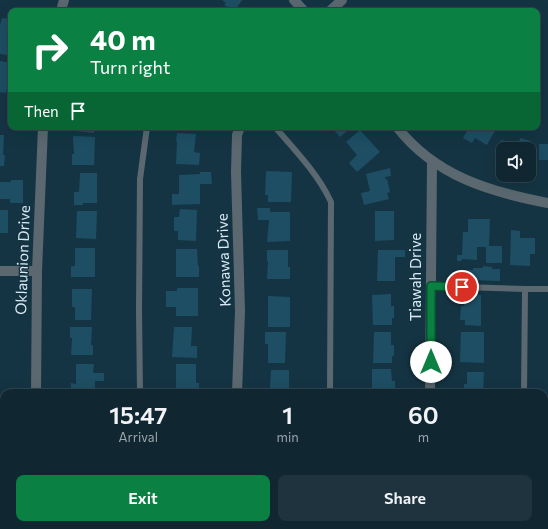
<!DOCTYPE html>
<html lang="en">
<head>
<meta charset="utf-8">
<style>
	body { margin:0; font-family:Commissioner,sans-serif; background:#1e333e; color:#f1f3f6; height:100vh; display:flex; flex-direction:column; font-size:15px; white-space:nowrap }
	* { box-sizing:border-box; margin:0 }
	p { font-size:13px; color:#9ca5ac }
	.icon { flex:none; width:22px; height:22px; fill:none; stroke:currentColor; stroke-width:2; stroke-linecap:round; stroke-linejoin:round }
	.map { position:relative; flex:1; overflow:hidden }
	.sheet { position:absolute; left:0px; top:389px; width:548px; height:140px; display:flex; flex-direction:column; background:#102732; border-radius:12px 12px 0 0; box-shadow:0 4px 16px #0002,0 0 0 1px #30444d }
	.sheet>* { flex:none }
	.guide { position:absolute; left:8px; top:8px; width:532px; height:122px; border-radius:8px; box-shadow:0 4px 16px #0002,0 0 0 1px #30444d; background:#0b8043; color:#fff; overflow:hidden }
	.buttons { position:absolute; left:496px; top:142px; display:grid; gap:8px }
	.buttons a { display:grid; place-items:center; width:40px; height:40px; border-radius:8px; background:#102732; box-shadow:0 4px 16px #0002,0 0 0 1px #30444d; font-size:20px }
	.pin { position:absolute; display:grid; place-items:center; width:34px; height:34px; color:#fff; margin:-17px; border:2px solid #fff; border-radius:50%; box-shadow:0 1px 4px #0007 }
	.me { position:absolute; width:44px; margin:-22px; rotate:0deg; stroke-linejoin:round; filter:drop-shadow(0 0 3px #0008) }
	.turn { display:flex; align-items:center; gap:14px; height:84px; padding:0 16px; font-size:18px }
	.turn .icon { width:52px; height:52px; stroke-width:2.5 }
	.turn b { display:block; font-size:28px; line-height:34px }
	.then { display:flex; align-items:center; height:38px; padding:0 16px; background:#0003; gap:8px; font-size:15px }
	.eta { display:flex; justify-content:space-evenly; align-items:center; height:68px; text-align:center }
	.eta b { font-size:24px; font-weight:600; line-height:28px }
	.button { display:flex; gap:8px; margin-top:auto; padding:8px 16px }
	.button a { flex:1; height:46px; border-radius:8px; background:#0b8043; color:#fff; font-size:16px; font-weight:600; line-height:46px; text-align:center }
	.button a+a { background:#1e333e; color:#f1f3f6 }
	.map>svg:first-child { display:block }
	.building { fill:#1d4e63 }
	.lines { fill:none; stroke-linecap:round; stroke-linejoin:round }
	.service { stroke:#5b6870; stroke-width:6 }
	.minor { stroke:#5b6870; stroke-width:10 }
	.route-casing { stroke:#07532c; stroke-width:10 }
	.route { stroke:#0b8043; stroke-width:7 }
	.labels { text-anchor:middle; stroke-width:3; stroke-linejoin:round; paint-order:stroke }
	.street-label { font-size:15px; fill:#d8e9f3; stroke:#153443 }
</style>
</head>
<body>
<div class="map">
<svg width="548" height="529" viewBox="0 0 548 529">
	<rect width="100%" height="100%" fill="#153443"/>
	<path class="building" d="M 222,0 L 242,0 L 237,8 L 235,7 L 233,10 L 224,5 L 226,3 Z
		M 2,18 L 11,19 L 11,56 L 0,54 L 0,25 Z
		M 0,61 L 11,63 L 10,84 L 8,84 L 6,93 L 0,92 Z
		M 76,127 L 95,127 L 94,133 L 76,131 Z
		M 331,127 L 352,127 L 340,137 Z
		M 469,127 L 497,127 L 487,145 L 475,138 L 472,143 L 463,138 Z
		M 360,130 L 380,152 L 357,172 L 349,163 L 357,155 L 346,142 Z
		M 177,133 L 196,134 L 194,152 L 200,153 L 199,165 L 176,164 L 177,141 L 176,141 Z
		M 0,135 L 4,135 L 3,155 L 5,155 L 4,166 L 0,166 Z
		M 73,136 L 95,137 L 94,165 L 72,165 L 72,154 L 74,154 Z
		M 520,138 L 531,141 L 529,149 L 503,149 L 503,158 L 496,157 L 501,140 L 519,144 Z
		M 539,144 L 548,144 L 548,160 L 539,160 Z
		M 390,168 L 391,176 L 385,177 L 386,180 L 387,179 L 390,192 L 387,193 L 389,199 L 364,205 L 361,193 L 370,191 L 366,174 Z
		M 266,171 L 292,172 L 291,202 L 268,202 L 268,195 L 265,195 Z
		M 200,172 L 211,172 L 212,184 L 200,184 L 200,204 L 172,205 L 172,194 L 179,194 L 179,175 L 200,174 Z
		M 80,173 L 97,173 L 97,203 L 83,203 L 83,205 L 74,205 L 74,192 L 79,192 Z
		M 11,180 L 23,180 L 23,203 L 10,203 L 10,199 L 0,199 L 0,182 L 11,182 Z
		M 257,208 L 270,208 L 270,212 L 290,212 L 290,241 L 267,242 L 269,220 L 258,220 Z
		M 180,209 L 197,210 L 196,241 L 178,240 L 178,231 L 174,231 L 174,217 L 179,217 Z
		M 0,210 L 8,210 L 8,233 L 0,233 Z
		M 77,211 L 97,211 L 96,239 L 76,238 Z
		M 375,211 L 394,211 L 394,240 L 375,241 Z
		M 468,219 L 490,219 L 489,246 L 502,246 L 502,263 L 486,263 L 486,247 L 477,247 L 477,260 L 462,259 L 461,261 L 457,261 L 457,255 L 462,255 L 463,232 L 468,232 Z
		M 511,230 L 520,231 L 520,238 L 535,238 L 535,254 L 530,254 L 530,266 L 510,265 Z
		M 75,248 L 95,248 L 95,277 L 71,277 L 71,266 L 75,266 Z
		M 176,249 L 197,249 L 198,266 L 199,266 L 199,277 L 176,277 Z
		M 267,250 L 288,250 L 288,267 L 290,267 L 290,279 L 267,279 L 268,261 L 267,261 Z
		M 378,250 L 405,250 L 405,257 L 395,257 L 395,281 L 377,281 Z
		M 483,266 L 492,267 L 492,269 L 500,269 L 500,281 L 467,280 L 466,270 L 473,270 L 473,268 L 483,268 Z
		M 177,288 L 198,288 L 198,316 L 176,316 L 176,307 L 166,307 L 166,291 L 177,291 Z
		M 72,289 L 92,289 L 91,320 L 75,320 L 75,307 L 72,307 Z
		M 391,294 L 391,306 L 394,306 L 394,318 L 392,318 L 392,325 L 373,325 L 372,295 Z
		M 465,295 L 481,295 L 481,326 L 465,325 L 465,320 L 460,320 L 461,306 L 464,306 Z
		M 268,296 L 290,297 L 290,327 L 268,327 Z
		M 70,327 L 92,327 L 91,345 L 93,345 L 93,355 L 71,355 L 72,338 L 70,338 Z
		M 174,327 L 192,327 L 191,346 L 197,346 L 197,358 L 172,357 Z
		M 265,332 L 286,332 L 285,363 L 268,363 L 268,344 L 265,344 Z
		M 374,332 L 391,332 L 391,345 L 394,345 L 394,356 L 392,356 L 392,363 L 373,363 Z
		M 461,332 L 484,332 L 484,363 L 460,362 Z
		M 76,364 L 94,364 L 93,373 L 104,373 L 104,381 L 95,381 L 95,393 L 71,393 L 71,383 L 76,384 Z
		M 176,364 L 196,364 L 196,383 L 199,383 L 199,393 L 176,393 Z
		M 372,369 L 391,369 L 392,381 L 395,381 L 395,392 L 392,392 L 392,393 L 372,393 Z
		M 271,370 L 289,370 L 289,393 L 266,393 L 266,388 L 270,388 Z
		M 467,372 L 484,372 L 483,393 L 461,393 L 461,389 L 464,389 L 464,384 L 467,384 Z"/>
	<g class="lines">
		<path class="service" d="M 62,10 L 81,11
			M 275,127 C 295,150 318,174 331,202 L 330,393
			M 431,286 L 525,289
			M 140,393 L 139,311 L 140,179 L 147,127
			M 524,393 L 525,289 L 548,289
			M 544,521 L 548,521"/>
		<path class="minor" d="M 294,0 L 304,11
			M 61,11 L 64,0
			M 330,11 L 342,0
			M 397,127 C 435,176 490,192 548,203
			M 0,271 L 37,271
			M 36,393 L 37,271 L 43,127
			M 237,393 L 240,311 L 236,172 L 237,135 L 240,127
			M 430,393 L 432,162
			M 237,525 L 237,529
			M 36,529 L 36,525
			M 429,529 L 429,525"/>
	</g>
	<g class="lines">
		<defs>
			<path id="route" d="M 431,362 L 431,286 L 462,287"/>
		</defs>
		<use href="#route" class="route-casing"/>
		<use href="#route" class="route"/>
	</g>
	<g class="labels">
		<g class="street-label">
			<text transform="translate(23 260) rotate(-88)" y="5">Oklaunion Drive</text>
			<text transform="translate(224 260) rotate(-92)" y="5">Konawa Drive</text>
			<text transform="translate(416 277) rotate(-90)" y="5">Tiawah Drive</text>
		</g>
	</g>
</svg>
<div class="buttons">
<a><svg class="icon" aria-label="sound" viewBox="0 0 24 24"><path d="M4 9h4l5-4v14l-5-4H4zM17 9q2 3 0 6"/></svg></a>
</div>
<div class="pin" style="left:462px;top:287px;background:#d93025"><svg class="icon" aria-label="arrive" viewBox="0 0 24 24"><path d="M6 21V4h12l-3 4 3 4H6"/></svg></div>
<svg class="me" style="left:431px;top:362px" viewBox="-20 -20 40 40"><circle r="19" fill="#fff"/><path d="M0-13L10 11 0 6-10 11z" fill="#0b8043"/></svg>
<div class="guide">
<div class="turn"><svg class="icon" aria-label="right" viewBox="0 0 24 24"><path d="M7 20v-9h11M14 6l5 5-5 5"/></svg><div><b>40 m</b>Turn right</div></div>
<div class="then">Then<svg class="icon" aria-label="arrive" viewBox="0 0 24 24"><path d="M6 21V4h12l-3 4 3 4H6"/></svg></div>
</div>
<section class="sheet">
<div class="eta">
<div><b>15:47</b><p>Arrival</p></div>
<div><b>1</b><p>min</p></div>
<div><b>60</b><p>m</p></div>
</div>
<div class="button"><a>Exit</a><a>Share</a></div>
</section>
</div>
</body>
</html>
